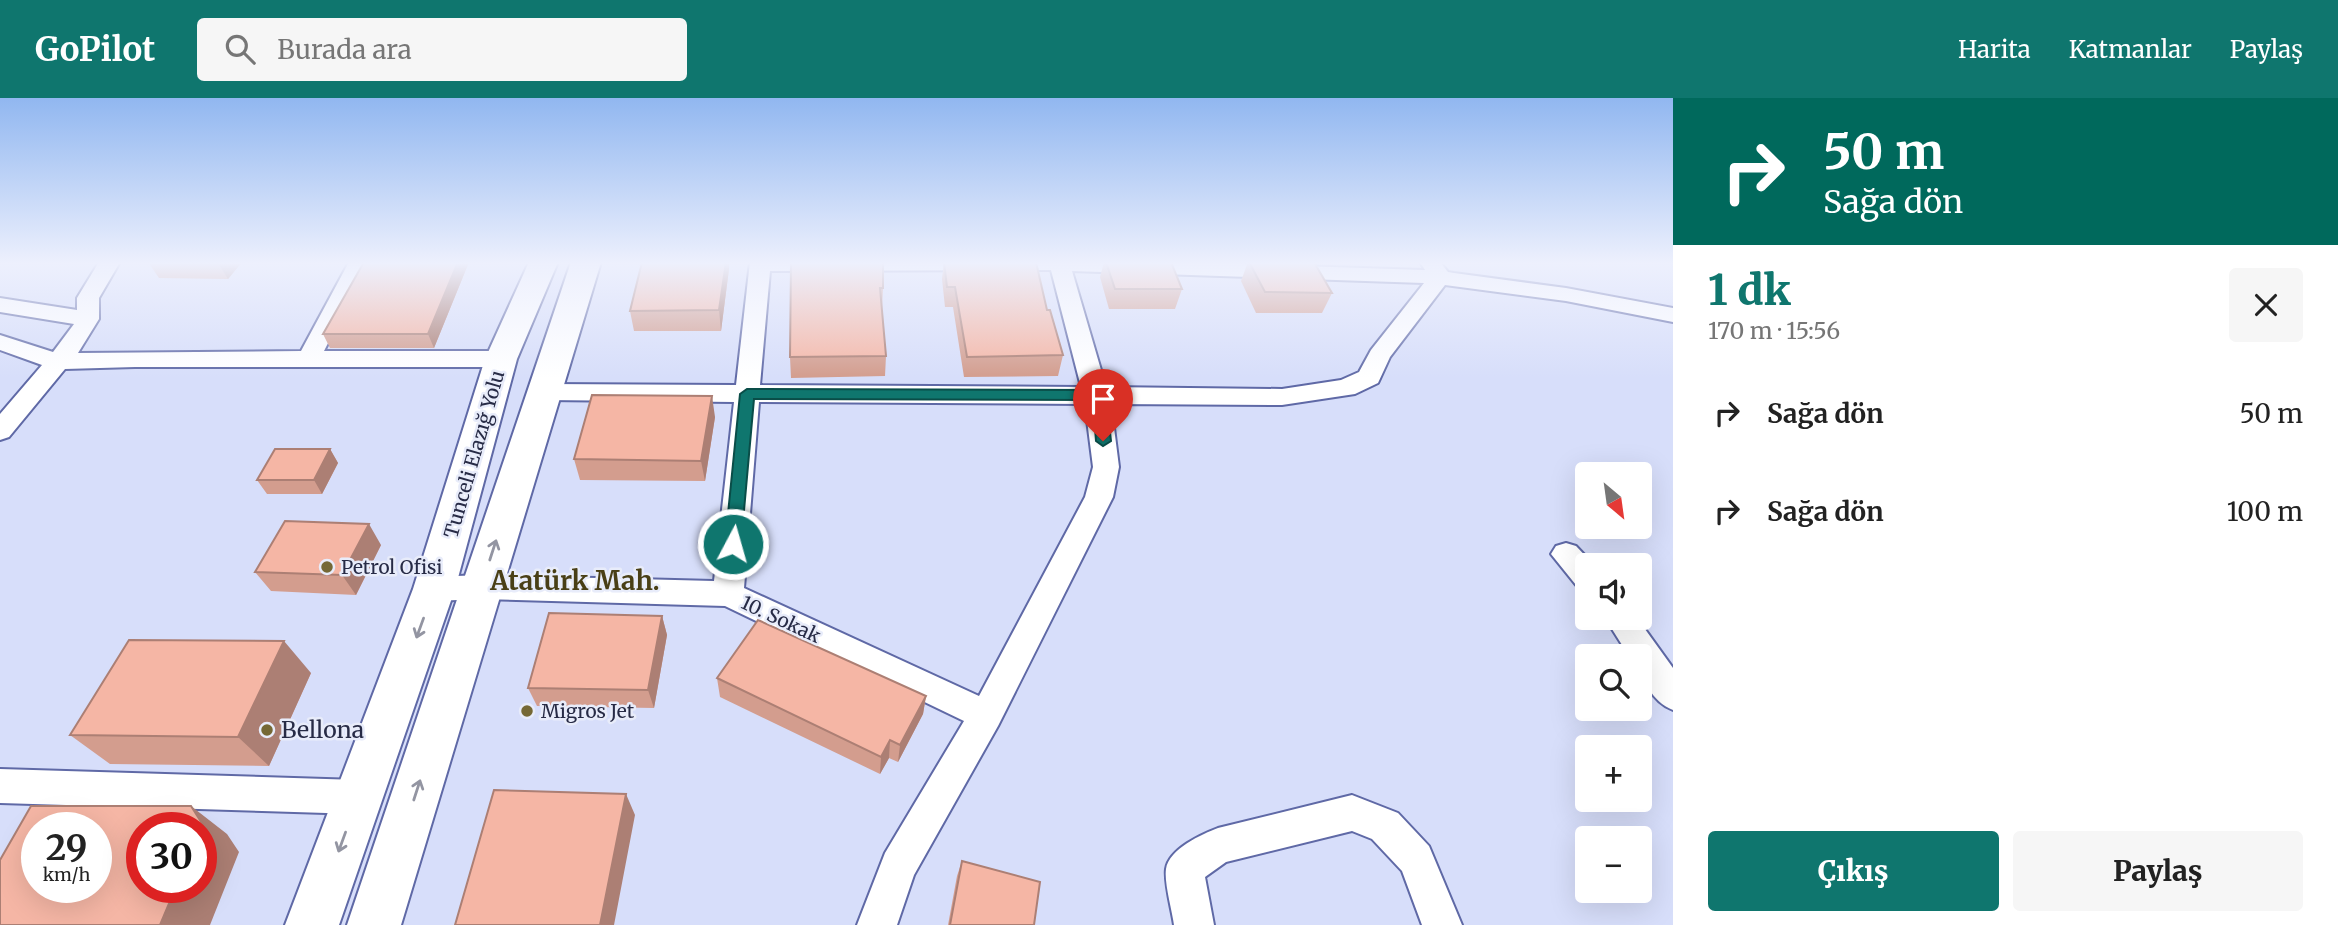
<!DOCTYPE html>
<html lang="tr">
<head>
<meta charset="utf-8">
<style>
	body { margin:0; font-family:Merriweather,serif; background:#f6f6f6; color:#222; height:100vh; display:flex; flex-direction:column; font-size:26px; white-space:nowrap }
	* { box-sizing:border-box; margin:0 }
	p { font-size:23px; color:#767676 }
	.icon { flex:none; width:38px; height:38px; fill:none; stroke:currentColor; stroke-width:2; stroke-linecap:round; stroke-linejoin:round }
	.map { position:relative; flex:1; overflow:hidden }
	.side { display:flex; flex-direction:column; background:#fff; width:665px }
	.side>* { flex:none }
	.banner { background:#00695c; color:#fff; overflow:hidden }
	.needle { width:46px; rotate:151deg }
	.tools { position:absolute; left:1575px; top:364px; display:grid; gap:14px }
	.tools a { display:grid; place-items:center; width:77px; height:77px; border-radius:7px; background:#fff; box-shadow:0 7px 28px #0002; font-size:35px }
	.speed { position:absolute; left:21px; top:714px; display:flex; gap:14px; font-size:35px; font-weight:700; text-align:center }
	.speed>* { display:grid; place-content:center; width:91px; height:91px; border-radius:50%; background:#fff; box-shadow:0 7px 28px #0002; line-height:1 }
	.speed small { font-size:18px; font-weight:400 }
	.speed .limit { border:10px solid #d22; background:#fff; color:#111 }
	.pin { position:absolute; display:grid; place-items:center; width:60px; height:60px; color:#fff; margin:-72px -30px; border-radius:50% 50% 50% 0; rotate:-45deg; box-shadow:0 0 7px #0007 }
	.pin .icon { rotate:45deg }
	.me { position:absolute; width:77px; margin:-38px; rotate:6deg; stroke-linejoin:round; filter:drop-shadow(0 0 5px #0008) }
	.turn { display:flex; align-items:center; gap:24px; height:147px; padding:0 35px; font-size:32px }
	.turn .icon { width:91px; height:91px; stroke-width:2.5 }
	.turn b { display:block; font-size:49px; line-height:60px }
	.round { display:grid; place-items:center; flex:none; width:74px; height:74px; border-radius:7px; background:#f6f6f6 }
	.headline { display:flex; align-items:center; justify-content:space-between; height:119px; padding:0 35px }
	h1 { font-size:42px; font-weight:800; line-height:52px; color:#0f766e }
	.cta { display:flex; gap:14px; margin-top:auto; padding:14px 35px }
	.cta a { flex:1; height:80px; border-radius:7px; background:#0f766e; color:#fff; font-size:28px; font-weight:800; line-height:80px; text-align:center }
	.cta a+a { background:#f6f6f6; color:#222 }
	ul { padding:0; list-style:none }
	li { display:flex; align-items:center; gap:21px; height:98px; padding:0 35px }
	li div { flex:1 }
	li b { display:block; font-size:26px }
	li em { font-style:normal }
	header { display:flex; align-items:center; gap:42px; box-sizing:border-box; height:98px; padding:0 35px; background:#0f766e; color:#fff }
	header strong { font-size:33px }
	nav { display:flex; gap:38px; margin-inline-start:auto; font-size:24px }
	.search { width:490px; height:63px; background:#f6f6f6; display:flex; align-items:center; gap:18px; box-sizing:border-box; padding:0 24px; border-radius:7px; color:#767676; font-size:26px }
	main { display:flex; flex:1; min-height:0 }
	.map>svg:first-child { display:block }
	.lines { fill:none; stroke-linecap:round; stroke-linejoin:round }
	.minor-casing { stroke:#5f69a6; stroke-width:4 }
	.primary-casing { stroke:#5f69a6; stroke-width:4 }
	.minor { fill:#fff; fill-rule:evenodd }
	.primary { fill:#fff; fill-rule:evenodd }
	.wall { fill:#d39d8e }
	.shaded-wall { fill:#ac7f74 }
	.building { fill:#f5b6a5; stroke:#ac7f74; stroke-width:2; fill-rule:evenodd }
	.oneway { stroke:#9395a2 }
	.route { fill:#0f766e; stroke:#0a4d48; stroke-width:2 }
	.poi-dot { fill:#756835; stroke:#e8ecfa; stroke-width:2.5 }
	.labels { text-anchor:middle; stroke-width:5; stroke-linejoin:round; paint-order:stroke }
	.street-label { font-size:19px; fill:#272b46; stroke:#e8ecfa }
	.poi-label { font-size:19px; fill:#272b46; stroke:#e8ecfa; text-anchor:start }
	.near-poi-label { font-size:23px; fill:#272b46; stroke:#e8ecfa; text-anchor:start }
	.district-label { font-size:26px; font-weight:bold; fill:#493f16; stroke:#e8ecfa }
</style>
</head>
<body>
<header>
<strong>GoPilot</strong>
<div class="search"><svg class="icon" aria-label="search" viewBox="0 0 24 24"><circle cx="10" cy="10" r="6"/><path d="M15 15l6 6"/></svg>Burada ara</div>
<nav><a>Harita</a><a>Katmanlar</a><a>Paylaş</a></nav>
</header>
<main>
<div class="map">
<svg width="1673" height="827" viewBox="0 0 1673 827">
	<rect width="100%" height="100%" fill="#d7defa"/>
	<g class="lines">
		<defs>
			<path id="minor" d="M 99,164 L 120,164 L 99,200 L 99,221 L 78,255 L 301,253 L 349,164 L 369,164 L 324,253 L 501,253 L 509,256 L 513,261 L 509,266 L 501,269 L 135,269 L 65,271 L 9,339 L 0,342 L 0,316 L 42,267 L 0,252 L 0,237 L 53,254 L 74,226 L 0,214 L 0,200 L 77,212 L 77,200 Z
				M 750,164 L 1182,164 L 1425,172 L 1420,164 L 1440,164 L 1448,174 L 1454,175 L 1566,190 L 1673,210 L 1673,224 L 1566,203 L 1445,187 L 1390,259 L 1378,285 L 1355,296 L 1282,307 L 1111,306 L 1119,369 L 1113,399 L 998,628 L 914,777 L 897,827 L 857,827 L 885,755 L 964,623 L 725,508 L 481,501 L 434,503 L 423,500 L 419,491 L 423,482 L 434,479 L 481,477 L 714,483 L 734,304 L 545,302 L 536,300 L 533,294 L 536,288 L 545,286 L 736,287 ZM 1051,172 L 1081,289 L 760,287 L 770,173 ZM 1072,173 L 1424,185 L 1371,252 L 1359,274 L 1341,282 L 1282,291 L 1106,289 ZM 759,304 L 1085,306 L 1093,369 L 1085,399 L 979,598 L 744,490 Z
				M 1566,445 L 1576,448 L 1594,467 L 1587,467 L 1587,491 L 1576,487 L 1551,456 L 1556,448 Z
				M 1605,520 L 1637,520 L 1673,570 L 1673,612 C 1652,604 1640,580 1640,558 L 1629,558 Z
				M 0,671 L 358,682 L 371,687 L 376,699 L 371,711 L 358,716 L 0,705 Z
				M 1352,697 L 1398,715 L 1429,748 L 1462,827 L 1422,827 L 1402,773 L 1372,741 L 1352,733 L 1226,764 L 1205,779 L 1214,827 L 1174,827 C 1172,812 1164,785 1166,771 C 1169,751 1202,736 1218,730 Z"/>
			<path id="primary" d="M 529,164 L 558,164 L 517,261 L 455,491 L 339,827 L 285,827 L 413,491 L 485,261 Z
				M 571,164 L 601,164 L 401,827 L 347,827 Z"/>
		</defs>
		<use href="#minor" class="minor-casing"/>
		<use href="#primary" class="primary-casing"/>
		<use href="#minor" class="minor"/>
		<use href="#primary" class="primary"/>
	</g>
	<path class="wall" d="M 148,164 L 242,164 L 228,181 L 159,180 Z
		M 469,164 L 434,250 L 330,250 L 323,236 Z
		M 642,164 L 729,164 L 729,171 L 721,233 L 634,233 L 630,213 Z
		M 791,164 L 883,190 L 882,210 L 886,258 L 885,278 L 791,280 L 790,259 Z
		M 944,164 L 1036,164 L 1047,212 L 1063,257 L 1058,278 L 964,279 L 953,209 L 945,209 L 942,181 Z
		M 1104,164 L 1171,164 L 1182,191 L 1175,211 L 1109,211 L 1100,179 Z
		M 1248,164 L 1314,164 L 1332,195 L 1322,215 L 1256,215 L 1241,183 Z
		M 715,319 L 705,383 L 580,382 L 574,361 Z
		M 330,351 L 338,365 L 322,396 L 267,396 L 257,382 Z
		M 381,447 L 356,497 L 271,493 L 255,474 Z
		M 662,518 L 667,537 L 654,610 L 537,608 L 528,590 Z
		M 311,575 L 269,668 L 110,666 L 70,637 Z
		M 717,580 L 926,598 L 923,616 L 898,664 L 889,660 L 880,676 L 720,599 Z
		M 962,763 L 1034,827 L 948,827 L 957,778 Z"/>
	<path class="shaded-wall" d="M 219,164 L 242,164 L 228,181 L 218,165 Z
		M 458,164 L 469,164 L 434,250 L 428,236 Z
		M 726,164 L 729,164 L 729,171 L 721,233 L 719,212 Z
		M 712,298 L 715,319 L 705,383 L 701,363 Z
		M 330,351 L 338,365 L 322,396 L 314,382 Z
		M 369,426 L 381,447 L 356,497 L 342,477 Z
		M 662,518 L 667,537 L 654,610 L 648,592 Z
		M 284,543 L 311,575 L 269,668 L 238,639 Z
		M 926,598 L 923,616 L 898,664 L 900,647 Z
		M 890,642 L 889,660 L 880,676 L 881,659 Z
		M 626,696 L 635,717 L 614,827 L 600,827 Z
		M 191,708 L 227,736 L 239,754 L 210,827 L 160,827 L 176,789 L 201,789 L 201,732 Z"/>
	<path class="building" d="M 160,164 L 219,164 L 218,165 Z
		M 364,164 L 458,164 L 428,236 L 323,236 Z
		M 642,164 L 726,164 L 719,212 L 630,213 Z
		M 791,164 L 883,164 L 883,190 L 880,190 L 886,258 L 790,259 Z
		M 944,164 L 1036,164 L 1047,212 L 1050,212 L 1063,257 L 967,259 L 955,189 L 947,189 Z
		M 1106,164 L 1171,164 L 1182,191 L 1115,191 Z
		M 1249,164 L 1314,164 L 1332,195 L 1265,194 Z
		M 592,297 L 712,298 L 701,363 L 574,361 Z
		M 275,351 L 330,351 L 314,382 L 257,382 Z
		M 285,423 L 369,426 L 342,477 L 255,474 Z
		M 549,515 L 662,518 L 648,592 L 528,590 Z
		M 758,522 L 926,598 L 900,647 L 890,642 L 881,659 L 717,580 Z
		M 129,542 L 284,543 L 238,639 L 70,637 Z
		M 494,692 L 626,696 L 600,827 L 455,827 Z
		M 31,708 L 191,708 L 203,727 L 201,732 L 201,730 L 142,730 L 142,789 L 176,789 L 160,827 L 0,827 L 0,762 ZM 37,730 L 96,730 L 96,789 L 37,789 Z
		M 962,763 L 1040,784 L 1034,827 L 950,827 Z"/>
	<defs><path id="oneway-shaft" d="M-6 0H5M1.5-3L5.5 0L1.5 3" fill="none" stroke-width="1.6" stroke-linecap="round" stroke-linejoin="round" transform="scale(1.75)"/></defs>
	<g class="oneway">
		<use href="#oneway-shaft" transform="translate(493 452) rotate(-72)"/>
		<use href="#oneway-shaft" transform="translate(420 530) rotate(110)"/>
		<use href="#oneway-shaft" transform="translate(417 692) rotate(-72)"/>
		<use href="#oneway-shaft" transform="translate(342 744) rotate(110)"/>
	</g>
	<linearGradient id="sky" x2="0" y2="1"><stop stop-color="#91b7f0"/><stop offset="0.59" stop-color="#edf0fd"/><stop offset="1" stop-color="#edf0fd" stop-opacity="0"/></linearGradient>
	<rect width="1673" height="280" fill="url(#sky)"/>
	<path class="route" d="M 747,291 L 1093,292 C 1109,299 1109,328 1111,343 L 1103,348 L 1096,343 L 1094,317 L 1088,302 L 754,301 L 741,446 L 733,452 L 725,446 L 740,296 Z"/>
	<g class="poi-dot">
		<circle cx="327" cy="469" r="7"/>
		<circle cx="527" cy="613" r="7"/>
		<circle cx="267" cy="632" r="7"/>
	</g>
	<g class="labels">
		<g class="street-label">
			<text transform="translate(474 356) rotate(-74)" y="7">Tunceli Elazığ Yolu</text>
			<text transform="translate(781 521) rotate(25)" y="7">10. Sokak</text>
		</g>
		<g class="poi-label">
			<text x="341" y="476">Petrol Ofisi</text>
			<text x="541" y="620">Migros Jet</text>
		</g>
		<g class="near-poi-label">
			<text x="281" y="640">Bellona</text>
		</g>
		<g class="district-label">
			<text x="575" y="492">Atatürk Mah.</text>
		</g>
	</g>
</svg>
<div class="tools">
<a><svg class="needle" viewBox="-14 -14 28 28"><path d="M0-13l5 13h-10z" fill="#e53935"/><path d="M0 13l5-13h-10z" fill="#767676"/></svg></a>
<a><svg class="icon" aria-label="sound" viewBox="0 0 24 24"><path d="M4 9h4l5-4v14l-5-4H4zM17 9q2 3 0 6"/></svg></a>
<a><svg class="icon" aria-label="search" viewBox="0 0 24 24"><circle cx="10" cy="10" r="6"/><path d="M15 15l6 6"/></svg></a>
<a>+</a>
<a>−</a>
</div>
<div class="speed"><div>29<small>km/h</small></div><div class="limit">30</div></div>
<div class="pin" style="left:1103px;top:343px;background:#d93025"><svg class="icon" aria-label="arrive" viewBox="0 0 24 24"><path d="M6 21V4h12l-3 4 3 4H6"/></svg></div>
<svg class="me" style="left:733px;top:446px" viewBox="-20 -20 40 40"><circle r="17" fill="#0f766e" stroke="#fff" stroke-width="3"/><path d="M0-11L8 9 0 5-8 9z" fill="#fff"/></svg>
</div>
<section class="side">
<div class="banner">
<div class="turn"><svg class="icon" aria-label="right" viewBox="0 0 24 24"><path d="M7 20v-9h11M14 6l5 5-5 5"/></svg><div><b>50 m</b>Sağa dön</div></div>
</div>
<div class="headline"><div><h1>1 dk</h1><p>170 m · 15:56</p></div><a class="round"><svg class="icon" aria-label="close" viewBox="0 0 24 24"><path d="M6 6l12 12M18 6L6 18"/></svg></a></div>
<ul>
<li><svg class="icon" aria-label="right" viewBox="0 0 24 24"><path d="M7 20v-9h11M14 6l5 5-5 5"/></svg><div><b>Sağa dön</b></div><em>50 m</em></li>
<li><svg class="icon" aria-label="right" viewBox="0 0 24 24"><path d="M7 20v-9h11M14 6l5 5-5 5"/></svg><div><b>Sağa dön</b></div><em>100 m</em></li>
</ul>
<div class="cta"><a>Çıkış</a><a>Paylaş</a></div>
</section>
</main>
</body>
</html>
